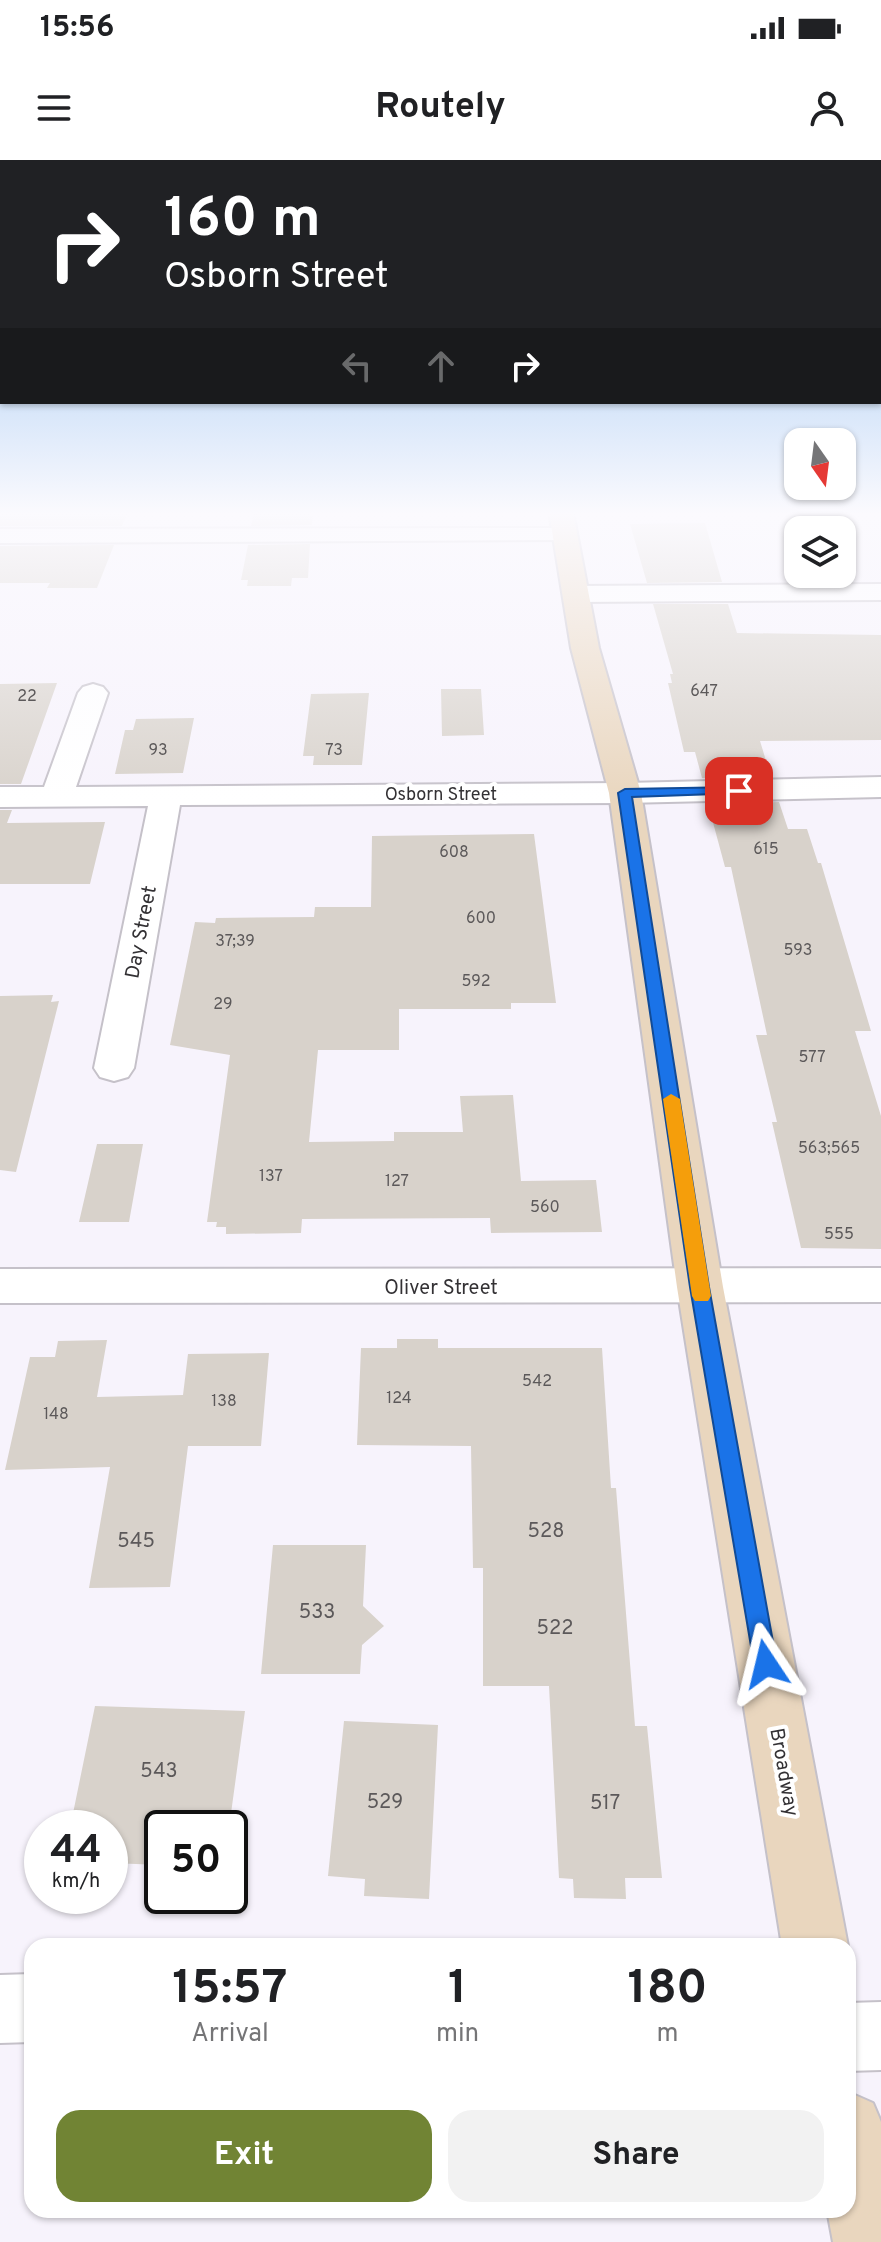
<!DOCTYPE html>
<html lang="en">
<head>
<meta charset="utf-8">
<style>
	body { margin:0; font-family:Overpass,sans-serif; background:#f2f2f2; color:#202124; height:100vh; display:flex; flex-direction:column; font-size:30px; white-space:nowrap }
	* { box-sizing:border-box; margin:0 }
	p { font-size:26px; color:#757577 }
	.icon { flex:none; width:44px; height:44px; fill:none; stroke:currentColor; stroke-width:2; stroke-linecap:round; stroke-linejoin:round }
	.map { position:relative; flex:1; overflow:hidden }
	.panel { position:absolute; left:24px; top:1778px; width:832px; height:280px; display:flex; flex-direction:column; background:#fff; border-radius:24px; box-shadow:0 2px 6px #0004 }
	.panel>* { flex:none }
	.hud { position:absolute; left:0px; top:0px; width:882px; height:244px; box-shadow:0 2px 6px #0004; background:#202124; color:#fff; overflow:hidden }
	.needle { width:52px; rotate:166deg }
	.controls { position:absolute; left:784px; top:268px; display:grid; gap:16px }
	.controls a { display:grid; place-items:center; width:72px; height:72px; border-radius:16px; background:#fff; box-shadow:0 2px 6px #0004; font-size:40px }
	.speed { position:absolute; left:24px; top:1650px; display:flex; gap:16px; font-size:40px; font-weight:700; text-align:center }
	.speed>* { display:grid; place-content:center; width:104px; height:104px; border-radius:50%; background:#fff; box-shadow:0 2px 6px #0004; line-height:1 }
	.speed small { font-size:20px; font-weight:400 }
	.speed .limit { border:4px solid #111; border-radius:12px; background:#fff; color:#111 }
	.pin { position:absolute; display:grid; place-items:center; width:68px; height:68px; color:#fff; margin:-34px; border-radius:16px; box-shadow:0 4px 12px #0006 }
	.me { position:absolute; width:88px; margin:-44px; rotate:350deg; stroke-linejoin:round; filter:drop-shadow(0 0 6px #0008) }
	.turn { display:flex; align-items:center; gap:28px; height:168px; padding:0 32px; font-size:36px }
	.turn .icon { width:104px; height:104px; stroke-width:2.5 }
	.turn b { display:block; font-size:56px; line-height:68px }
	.lanes { display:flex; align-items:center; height:76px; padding:0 32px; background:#0003; justify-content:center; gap:40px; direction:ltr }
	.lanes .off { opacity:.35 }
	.eta { display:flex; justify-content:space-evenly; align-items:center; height:136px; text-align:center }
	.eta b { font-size:48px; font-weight:700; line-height:56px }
	.cta { display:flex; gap:16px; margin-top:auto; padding:16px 32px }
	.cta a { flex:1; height:92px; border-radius:24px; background:#718434; color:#fff; font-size:32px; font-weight:700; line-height:92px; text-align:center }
	.cta a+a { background:#f2f2f2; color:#202124 }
	.status { display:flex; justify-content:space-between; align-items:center; height:56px; padding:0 40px; background:#fff; direction:ltr }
	.status svg { height:22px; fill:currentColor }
	header { display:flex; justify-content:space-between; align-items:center; height:104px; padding:0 32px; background:#fff; font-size:36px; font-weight:700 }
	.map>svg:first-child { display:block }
	.building { fill:#d8d2cb }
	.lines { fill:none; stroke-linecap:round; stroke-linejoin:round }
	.minor-casing { stroke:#c5c1c9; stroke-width:4 }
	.tertiary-casing { stroke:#c5c1c9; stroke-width:4 }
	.secondary-casing { stroke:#c5c1c9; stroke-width:4 }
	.minor { fill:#fff; fill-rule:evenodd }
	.tertiary { fill:#fff; fill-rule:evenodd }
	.secondary { fill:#e9d6be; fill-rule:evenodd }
	.route { fill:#1a73e8; stroke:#114b97; stroke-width:2 }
	.slow { fill:#f59e0b }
	.labels { text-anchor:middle; stroke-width:8; stroke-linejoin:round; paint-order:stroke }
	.number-label { font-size:16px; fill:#5c595a }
	.far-street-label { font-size:18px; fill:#333134; stroke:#fff }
	.street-label { font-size:20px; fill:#333134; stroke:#fff }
	.near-number-label { font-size:20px; fill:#5c595a }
</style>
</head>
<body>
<div class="status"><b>15:56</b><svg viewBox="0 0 49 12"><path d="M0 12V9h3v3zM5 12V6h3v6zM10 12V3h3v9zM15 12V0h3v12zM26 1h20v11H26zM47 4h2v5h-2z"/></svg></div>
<header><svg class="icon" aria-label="menu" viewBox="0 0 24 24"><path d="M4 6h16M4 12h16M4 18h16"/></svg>Routely<svg class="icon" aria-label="person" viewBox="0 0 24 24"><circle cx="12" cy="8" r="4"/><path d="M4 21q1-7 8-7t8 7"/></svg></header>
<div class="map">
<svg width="881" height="2082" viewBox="0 0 881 2082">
	<rect width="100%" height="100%" fill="#f7f3fc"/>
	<path class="building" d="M 0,352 L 128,352 L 122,366 L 0,366 Z
		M 254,352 L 313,352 L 312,365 L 251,366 Z
		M 705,363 L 722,422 L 647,423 L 630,364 Z
		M 310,384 L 308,418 L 292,418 L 291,426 L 247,426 L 248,420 L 241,420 L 248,385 Z
		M 114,385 L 97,428 L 47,428 L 50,423 L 0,423 L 0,386 Z
		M 653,444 L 728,444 L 737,473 L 881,475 L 881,580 L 760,581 L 771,617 L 702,618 L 695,592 L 684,592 L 668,523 L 672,523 L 670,514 L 673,514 Z
		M 57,523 L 21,624 L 0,624 L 0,524 Z
		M 441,529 L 481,529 L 484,575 L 442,576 Z
		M 369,533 L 362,605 L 313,605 L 314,596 L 303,596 L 311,534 Z
		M 194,558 L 183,613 L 115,614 L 125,570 L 133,570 L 136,559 Z
		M 779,642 L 788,669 L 807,669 L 818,703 L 821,703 L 871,871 L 855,871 L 881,956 L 881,1089 L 801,1088 L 772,962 L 777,962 L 756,875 L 767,875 L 731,707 L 725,707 L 708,644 Z
		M 0,650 L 12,650 L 7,663 L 105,662 L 90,724 L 0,724 Z
		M 534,674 L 556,843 L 511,843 L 511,849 L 399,849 L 399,890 L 318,890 L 309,982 L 394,981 L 394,972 L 463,972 L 460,936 L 513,935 L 521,1021 L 596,1020 L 602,1072 L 491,1073 L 490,1058 L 302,1059 L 301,1073 L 226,1074 L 226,1067 L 216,1067 L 217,1062 L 207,1062 L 230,895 L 170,885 L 195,762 L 215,763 L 216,758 L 314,757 L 315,747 L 371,747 L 372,676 Z
		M 53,835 L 51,842 L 59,841 L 16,1012 L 0,1010 L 0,836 Z
		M 97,984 L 143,984 L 129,1062 L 79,1062 Z
		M 397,1179 L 438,1179 L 438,1188 L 602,1188 L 611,1328 L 616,1328 L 635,1566 L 647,1566 L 662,1718 L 625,1718 L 626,1739 L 574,1738 L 573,1719 L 559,1718 L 549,1526 L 483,1526 L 483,1408 L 473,1408 L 471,1286 L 357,1285 L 361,1188 L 397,1188 Z
		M 107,1180 L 97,1237 L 183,1235 L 188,1194 L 269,1193 L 261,1286 L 188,1286 L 170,1427 L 89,1428 L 110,1307 L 5,1310 L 30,1197 L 55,1197 L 58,1181 Z
		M 273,1385 L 366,1385 L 363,1446 L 384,1466 L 362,1485 L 360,1514 L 261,1514 Z
		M 95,1546 L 245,1551 L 229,1668 L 162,1668 L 162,1705 L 110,1703 L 110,1668 L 70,1668 Z
		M 344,1561 L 438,1565 L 429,1739 L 364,1736 L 365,1719 L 328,1716 Z"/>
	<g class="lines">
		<defs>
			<path id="minor" d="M 565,368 L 574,370 L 577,375 L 574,380 L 0,383 L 0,369 Z
				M 881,424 L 881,440 L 576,442 L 567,440 L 563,434 L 567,428 L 576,426 Z
				M 93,524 L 103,527 L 108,533 L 76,627 L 625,623 L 881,617 L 881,637 L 625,643 L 180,645 L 134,908 L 128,917 L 114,921 L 100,917 L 94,908 L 148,646 L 0,647 L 0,627 L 44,627 L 78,533 L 83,527 Z
				M 881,1108 L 881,1142 L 0,1143 L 0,1109 Z"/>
			<path id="tertiary" d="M 32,1814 L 32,1882 L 0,1883 L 0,1815 Z
				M 881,1842 L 881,1910 L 848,1911 L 848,1843 Z"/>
			<path id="secondary" d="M 549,352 L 573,352 L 599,488 L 641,633 L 723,1127 L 848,1786 L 782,1786 L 677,1127 L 609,633 L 571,488 Z
				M 848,1932 L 873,1943 L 881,1962 L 881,2082 L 833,2082 L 827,2050 L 848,2050 Z"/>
		</defs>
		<use href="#minor" class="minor-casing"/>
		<use href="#tertiary" class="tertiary-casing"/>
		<use href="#secondary" class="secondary-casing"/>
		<use href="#minor" class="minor"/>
		<use href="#tertiary" class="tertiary"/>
		<use href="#secondary" class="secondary"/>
	</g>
	<linearGradient id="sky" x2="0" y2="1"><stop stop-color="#83b7ef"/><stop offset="0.55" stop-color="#fbfafe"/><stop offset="1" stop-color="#fbfafe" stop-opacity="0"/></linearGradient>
	<rect width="881" height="643" fill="url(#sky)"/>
	<path class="route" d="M 739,627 L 743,628 L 743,633 L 632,637 L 709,1127 L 777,1504 L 774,1511 L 766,1515 L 757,1511 L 754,1504 L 690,1127 L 618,633 L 625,629 Z"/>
	<path class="slow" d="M 671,934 L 680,939 L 711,1136 L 708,1141 L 695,1141 L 692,1136 L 663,939 Z"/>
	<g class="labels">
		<g class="number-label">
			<text x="704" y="536">647</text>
			<text x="27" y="541">22</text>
			<text x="158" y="595">93</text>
			<text x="334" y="595">73</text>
			<text x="766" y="694">615</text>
			<text x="454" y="697">608</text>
			<text x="481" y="763">600</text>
			<text x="235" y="786">37;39</text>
			<text x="798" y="795">593</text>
			<text x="476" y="826">592</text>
			<text x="223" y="849">29</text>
			<text x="812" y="902">577</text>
			<text x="829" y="993">563;565</text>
			<text x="271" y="1021">137</text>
			<text x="397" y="1026">127</text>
			<text x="545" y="1052">560</text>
			<text x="839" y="1079">555</text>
			<text x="537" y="1226">542</text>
			<text x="399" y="1243">124</text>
			<text x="224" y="1246">138</text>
			<text x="56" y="1259">148</text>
		</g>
		<g class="far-street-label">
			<text x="441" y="640">Osborn Street</text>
		</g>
		<g class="street-label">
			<text transform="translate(140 772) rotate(-79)" y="7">Day Street</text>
			<text x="441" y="1134">Oliver Street</text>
			<text transform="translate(785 1612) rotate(80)" y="7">Broadway</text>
		</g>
		<g class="near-number-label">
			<text x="546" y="1377">528</text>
			<text x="136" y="1387">545</text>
			<text x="317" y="1458">533</text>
			<text x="555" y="1474">522</text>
			<text x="159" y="1617">543</text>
			<text x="385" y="1648">529</text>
			<text x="605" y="1649">517</text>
		</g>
	</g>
</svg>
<div class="controls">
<a><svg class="needle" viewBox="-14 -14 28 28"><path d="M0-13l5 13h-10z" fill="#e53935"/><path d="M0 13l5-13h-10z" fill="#757577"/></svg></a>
<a><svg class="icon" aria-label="layers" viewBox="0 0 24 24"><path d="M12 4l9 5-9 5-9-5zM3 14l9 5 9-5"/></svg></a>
</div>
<div class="speed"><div>44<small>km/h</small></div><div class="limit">50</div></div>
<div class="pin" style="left:739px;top:631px;background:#d93025"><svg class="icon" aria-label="arrive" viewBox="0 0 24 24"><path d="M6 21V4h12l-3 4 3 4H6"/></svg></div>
<svg class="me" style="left:766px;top:1504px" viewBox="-20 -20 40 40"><path d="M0-17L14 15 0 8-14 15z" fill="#1a73e8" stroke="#fff" stroke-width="4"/></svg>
<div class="hud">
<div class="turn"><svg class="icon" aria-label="right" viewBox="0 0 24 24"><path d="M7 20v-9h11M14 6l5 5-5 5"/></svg><div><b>160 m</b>Osborn Street</div></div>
<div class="lanes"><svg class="icon off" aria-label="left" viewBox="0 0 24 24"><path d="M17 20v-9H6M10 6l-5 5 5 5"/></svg><svg class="icon off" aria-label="ahead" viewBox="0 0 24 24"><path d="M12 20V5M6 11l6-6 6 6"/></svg><svg class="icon" aria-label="right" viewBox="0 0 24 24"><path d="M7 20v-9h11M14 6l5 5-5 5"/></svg></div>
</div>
<section class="panel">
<div class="eta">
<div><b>15:57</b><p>Arrival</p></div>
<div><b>1</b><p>min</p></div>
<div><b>180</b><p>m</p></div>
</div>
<div class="cta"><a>Exit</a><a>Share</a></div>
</section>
</div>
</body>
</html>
